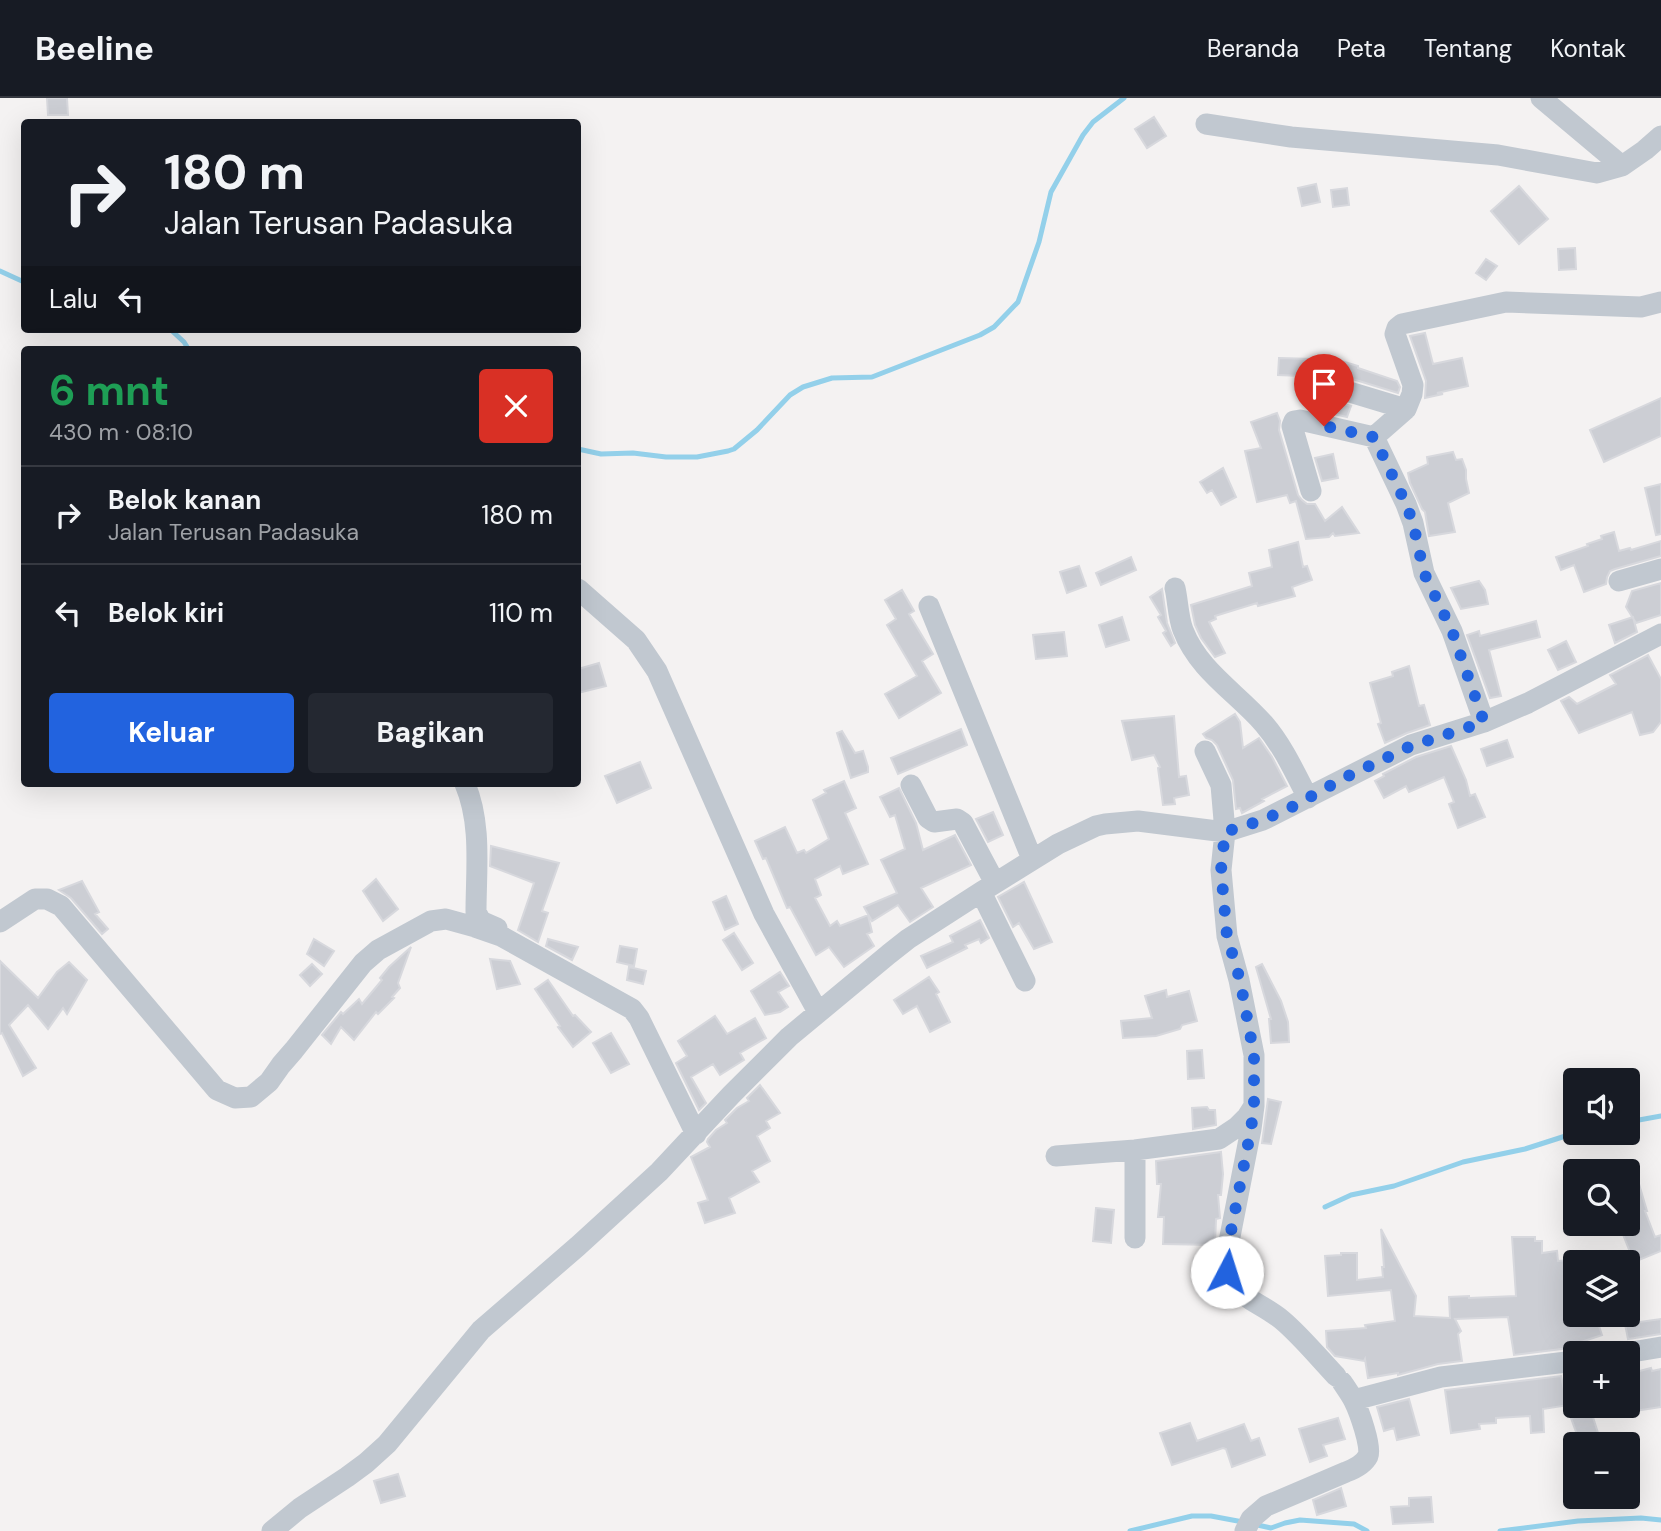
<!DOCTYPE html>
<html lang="id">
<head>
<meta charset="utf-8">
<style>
	body { margin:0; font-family:"DM Sans",sans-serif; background:#242831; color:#f1f3f6; height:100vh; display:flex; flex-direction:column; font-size:26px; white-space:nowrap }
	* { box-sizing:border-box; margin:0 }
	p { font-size:23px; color:#9ea1a6 }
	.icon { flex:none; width:38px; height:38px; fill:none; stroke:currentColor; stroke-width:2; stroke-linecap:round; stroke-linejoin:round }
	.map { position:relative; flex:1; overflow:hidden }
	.drawer { position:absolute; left:21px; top:248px; width:560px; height:441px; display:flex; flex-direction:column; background:#171b24; border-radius:7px; box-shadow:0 7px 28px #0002 }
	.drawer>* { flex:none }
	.guide { position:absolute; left:21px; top:21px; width:560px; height:214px; border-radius:7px; box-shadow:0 7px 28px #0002; background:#171b24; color:#f1f3f6; overflow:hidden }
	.controls { position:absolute; left:1563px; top:970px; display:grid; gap:14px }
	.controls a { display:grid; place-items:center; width:77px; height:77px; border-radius:7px; background:#171b24; box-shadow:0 7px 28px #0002; font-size:35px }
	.pin { position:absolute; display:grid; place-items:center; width:60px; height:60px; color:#fff; margin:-72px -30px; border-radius:50% 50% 50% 0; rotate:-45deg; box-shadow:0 0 7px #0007 }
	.pin .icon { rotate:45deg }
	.me { position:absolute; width:77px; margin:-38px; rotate:5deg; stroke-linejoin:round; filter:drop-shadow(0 0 5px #0008) }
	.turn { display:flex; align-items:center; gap:24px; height:147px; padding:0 28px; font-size:32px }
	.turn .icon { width:91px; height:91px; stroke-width:2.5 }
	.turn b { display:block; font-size:49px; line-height:60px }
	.then { display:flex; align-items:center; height:66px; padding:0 28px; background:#0003; gap:14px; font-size:26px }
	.round { display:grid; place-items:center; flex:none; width:74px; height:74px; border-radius:7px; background:#242831 }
	.summary { display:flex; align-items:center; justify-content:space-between; height:119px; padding:0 28px }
	h1 { font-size:42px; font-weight:700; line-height:52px; color:#1e9e55 }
	.action { display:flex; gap:14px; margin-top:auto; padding:14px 28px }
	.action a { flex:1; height:80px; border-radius:7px; background:#2263df; color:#fff; font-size:28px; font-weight:700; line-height:80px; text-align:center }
	.action a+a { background:#242831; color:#f1f3f6 }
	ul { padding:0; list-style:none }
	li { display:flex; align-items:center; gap:21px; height:98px; padding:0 28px; border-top:2px solid #363941 }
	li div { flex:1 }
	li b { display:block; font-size:26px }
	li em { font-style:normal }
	header { display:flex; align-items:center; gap:42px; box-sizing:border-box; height:98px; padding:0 35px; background:#171b24; border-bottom:2px solid #363941 }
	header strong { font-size:33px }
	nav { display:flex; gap:38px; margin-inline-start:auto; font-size:24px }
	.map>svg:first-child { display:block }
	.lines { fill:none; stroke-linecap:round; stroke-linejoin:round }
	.stream { stroke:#93d0ea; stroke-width:5 }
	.building { fill:#ccced4; stroke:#d7d8dd; stroke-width:2 }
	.minor { stroke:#c1c8d0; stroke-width:21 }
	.route { stroke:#2263df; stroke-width:12; stroke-dasharray:0 21.6 }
</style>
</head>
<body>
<header>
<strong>Beeline</strong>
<nav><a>Beranda</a><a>Peta</a><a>Tentang</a><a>Kontak</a></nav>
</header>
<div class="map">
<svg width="1661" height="1433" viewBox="0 0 1661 1433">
	<rect width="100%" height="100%" fill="#f4f2f2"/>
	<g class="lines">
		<path class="stream" d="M 0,173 L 24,184
			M 170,231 L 184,244 L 189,252
			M 578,351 L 601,356 L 633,355 L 666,359 L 697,359 L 728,353 L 734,351 L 757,332 L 790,297 L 803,289 L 832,280 L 872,279 L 980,237 L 994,229 L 1018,204 L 1039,144 L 1051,94 L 1083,37 L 1093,24 L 1124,0
			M 1628,1024 L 1661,1018
			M 1325,1109 L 1351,1097 L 1394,1088 L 1463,1064 L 1525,1051 L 1578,1034
			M 1253,1426 L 1271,1430 L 1285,1425 L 1300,1422 L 1354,1426 L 1367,1433
			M 1130,1433 L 1192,1418 L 1211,1418 L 1243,1424
			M 1500,1433 L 1578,1423 L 1641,1420 L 1661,1422"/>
	</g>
	<path class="building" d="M 47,0 L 67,0 L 68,17 L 48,17 Z
		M 1154,19 L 1166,38 L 1147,50 L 1135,31 Z
		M 1316,86 L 1320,104 L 1302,108 L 1298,90 Z
		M 1519,88 L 1548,121 L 1519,146 L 1491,113 Z
		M 1347,90 L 1349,107 L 1333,109 L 1331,92 Z
		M 1575,150 L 1576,171 L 1559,172 L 1558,151 Z
		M 1486,161 L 1497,168 L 1486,182 L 1476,175 Z
		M 1425,235 L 1433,266 L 1462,260 L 1468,288 L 1437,295 L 1443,296 L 1425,300 L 1426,283 L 1410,238 Z
		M 1279,260 L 1314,261 L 1314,270 L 1305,273 L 1301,278 L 1278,277 Z
		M 1338,262 L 1358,268 L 1358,270 L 1397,283 L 1400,289 L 1398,295 L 1333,275 Z
		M 1325,300 L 1351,308 L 1347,319 L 1321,313 Z
		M 1661,300 L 1661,338 L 1604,364 L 1590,332 Z
		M 1277,315 L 1280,323 L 1279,332 L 1298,397 L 1302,402 L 1307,406 L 1315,406 L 1325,423 L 1342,409 L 1359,435 L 1335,438 L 1333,435 L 1329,439 L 1306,441 L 1296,403 L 1290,405 L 1287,397 L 1257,404 L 1245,353 L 1261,350 L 1251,324 Z
		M 1453,354 L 1456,362 L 1462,361 L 1466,372 L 1466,381 L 1469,395 L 1448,405 L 1455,434 L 1429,438 L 1425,414 L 1422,411 L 1410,385 L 1408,375 L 1428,366 L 1427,359 Z
		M 1333,356 L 1338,380 L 1322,383 L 1315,360 Z
		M 1223,370 L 1236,399 L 1221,407 L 1212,392 L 1207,395 L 1200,384 Z
		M 1661,386 L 1661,436 L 1656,437 L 1645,390 Z
		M 1614,434 L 1619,453 L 1630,450 L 1631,452 L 1661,443 L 1661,458 L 1615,471 L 1610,473 L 1607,479 L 1606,486 L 1584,494 L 1574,467 L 1561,472 L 1556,459 L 1588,448 L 1587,446 L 1602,441 L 1601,438 Z
		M 1298,444 L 1303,469 L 1307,468 L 1312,482 L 1292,489 L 1295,498 L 1258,508 L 1257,505 L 1215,518 L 1216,521 L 1209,524 L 1225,555 L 1215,559 L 1201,540 L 1195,527 L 1191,507 L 1252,488 L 1249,475 L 1272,469 L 1269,452 Z
		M 1131,459 L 1136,472 L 1101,487 L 1096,475 Z
		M 1079,468 L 1086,488 L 1067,495 L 1060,474 Z
		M 1479,483 L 1485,492 L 1488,506 L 1461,511 L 1451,490 Z
		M 1661,485 L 1661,517 L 1636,525 L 1626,509 L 1632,493 Z
		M 1162,491 L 1167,525 L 1175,545 L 1171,548 L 1163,535 L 1166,533 L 1158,519 L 1161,517 L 1150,499 Z
		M 902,492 L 914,513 L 909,516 L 933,556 L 922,563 L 941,595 L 899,620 L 885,596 L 917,578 L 887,527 L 896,521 L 885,502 Z
		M 1122,519 L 1129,542 L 1106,549 L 1099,527 Z
		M 1633,519 L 1637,534 L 1615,545 L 1609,527 Z
		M 1536,523 L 1540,539 L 1489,552 L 1501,598 L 1490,600 L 1467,537 L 1479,533 L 1480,538 Z
		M 1064,534 L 1067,558 L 1036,561 L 1033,537 Z
		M 1566,543 L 1576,564 L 1558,572 L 1548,552 Z
		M 1648,557 L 1661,581 L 1661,624 L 1653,634 L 1640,637 L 1632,614 L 1579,635 L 1561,603 L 1569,599 L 1577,606 L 1616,586 L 1610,577 Z
		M 599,565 L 606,588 L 578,595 L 578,571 Z
		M 1409,568 L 1419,608 L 1424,607 L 1430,627 L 1407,635 L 1385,645 L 1378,626 L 1381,625 L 1370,585 L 1393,578 L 1392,574 Z
		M 1235,616 L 1240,624 L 1243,650 L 1259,640 L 1272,659 L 1287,688 L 1262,701 L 1264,703 L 1242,715 L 1240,710 L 1236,711 L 1233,682 L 1217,647 L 1212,642 L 1206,640 L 1203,636 Z
		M 1174,618 L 1179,679 L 1186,678 L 1189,697 L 1174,700 L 1175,706 L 1163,707 L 1158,670 L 1160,669 L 1154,657 L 1132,662 L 1122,623 Z
		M 961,631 L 967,647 L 898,676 L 891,660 Z
		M 842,633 L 855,655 L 863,653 L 868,669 L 868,674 L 851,680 L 837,635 Z
		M 1507,642 L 1513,659 L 1487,668 L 1481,651 Z
		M 1451,648 L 1466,682 L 1470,698 L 1475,696 L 1485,719 L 1458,730 L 1449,706 L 1454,704 L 1444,679 L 1409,694 L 1406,688 L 1384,700 L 1375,683 L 1384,678 L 1383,676 L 1416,659 Z
		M 640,664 L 651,690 L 617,705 L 605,678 Z
		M 844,683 L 856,710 L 845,715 L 868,766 L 843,776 L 840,768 L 815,781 L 821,797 L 815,800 L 830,828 L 837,823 L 840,828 L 868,817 L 872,834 L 867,836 L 874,848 L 844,869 L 829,849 L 816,857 L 790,809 L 787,810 L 766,760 L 763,761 L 755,743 L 785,729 L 797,755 L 804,752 L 806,755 L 829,741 L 813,702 L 826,695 L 824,692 Z
		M 899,690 L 916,725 L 923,752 L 955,737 L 971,767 L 921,790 L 933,809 L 910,824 L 898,807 L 872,823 L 864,809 L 897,795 L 881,762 L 905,751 L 895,717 L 890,719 L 880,699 Z
		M 993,714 L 1003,737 L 988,744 L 976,721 Z
		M 491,748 L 559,765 L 542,813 L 548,815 L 538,844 L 518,832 L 534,785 L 490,768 Z
		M 376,781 L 398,811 L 383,823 L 363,793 Z
		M 82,783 L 99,814 L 95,816 L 108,831 L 102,836 L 71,800 L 59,792 Z
		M 1024,784 L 1052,844 L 1034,851 L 1019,825 L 1013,829 L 998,799 Z
		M 726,798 L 738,826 L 725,832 L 713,804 Z
		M 980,822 L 989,840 L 981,845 L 979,841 L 965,847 L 967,850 L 927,870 L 921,858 L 953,844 L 950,838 Z
		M 734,835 L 753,865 L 742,872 L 723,842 Z
		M 314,841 L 334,853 L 324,868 L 307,856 Z
		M 548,841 L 578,849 L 572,862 L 546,848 Z
		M 620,848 L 637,851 L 634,868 L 617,864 Z
		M 411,849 L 398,885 L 400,890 L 392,899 L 394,900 L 378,916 L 376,914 L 354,942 L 341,929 L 331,946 L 322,937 L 341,914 L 343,916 L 359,901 L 362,906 L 382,882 L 380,880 L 389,869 Z
		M 490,861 L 510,863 L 520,886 L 497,891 Z
		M 0,863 L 38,900 L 57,874 L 69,864 L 87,882 L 67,916 L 63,910 L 48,931 L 28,907 L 9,927 L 36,970 L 23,978 L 2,935 L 0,936 Z
		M 312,866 L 322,876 L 310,888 L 300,877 Z
		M 1262,866 L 1281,903 L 1288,924 L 1289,944 L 1271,945 L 1269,921 L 1271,921 L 1256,869 Z
		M 629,869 L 646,873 L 643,886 L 627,882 Z
		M 780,874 L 789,888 L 778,894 L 788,909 L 780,914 L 765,917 L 751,893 Z
		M 929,879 L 939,894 L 936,896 L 950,924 L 930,934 L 917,908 L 903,916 L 894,902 Z
		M 548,882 L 573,918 L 575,917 L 591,934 L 573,949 L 558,929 L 560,928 L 535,891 Z
		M 1166,892 L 1167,899 L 1189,893 L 1197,923 L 1182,927 L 1180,931 L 1156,938 L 1123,940 L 1121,923 L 1152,920 L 1145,898 Z
		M 715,918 L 727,936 L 755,920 L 766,940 L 740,955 L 744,962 L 720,977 L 713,966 L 691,979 L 706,1005 L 699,1012 L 676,965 L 687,958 L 678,943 Z
		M 611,935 L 629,966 L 611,975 L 593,945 Z
		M 1202,952 L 1204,980 L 1188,981 L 1187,953 Z
		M 760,987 L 780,1015 L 766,1023 L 770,1030 L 757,1038 L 770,1063 L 752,1073 L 759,1084 L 729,1100 L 735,1115 L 705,1125 L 698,1105 L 708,1102 L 691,1059 L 710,1049 L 707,1044 L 708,1041 L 716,1032 L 727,1025 L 725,1022 L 737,1010 L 749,1003 L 747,1000 Z
		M 1268,1001 L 1281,1004 L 1271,1046 L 1262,1045 Z
		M 1207,1009 L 1209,1012 L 1215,1012 L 1216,1027 L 1193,1031 L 1192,1010 Z
		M 1221,1054 L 1223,1076 L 1221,1097 L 1218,1097 L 1220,1120 L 1216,1121 L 1215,1147 L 1163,1146 L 1164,1119 L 1158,1119 L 1161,1086 L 1157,1086 L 1156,1063 Z
		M 1639,1086 L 1647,1113 L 1645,1113 L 1655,1139 L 1661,1137 L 1661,1153 L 1634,1164 L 1622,1134 L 1628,1129 L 1628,1090 Z
		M 1096,1110 L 1114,1112 L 1111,1145 L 1093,1143 Z
		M 1381,1131 L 1416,1198 L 1414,1218 L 1450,1220 L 1449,1199 L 1469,1198 L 1469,1200 L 1516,1198 L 1512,1139 L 1535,1139 L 1535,1143 L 1542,1143 L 1542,1155 L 1557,1153 L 1558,1163 L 1569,1162 L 1570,1166 L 1575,1165 L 1575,1216 L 1595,1216 L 1602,1237 L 1569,1248 L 1569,1250 L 1514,1257 L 1508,1219 L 1455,1221 L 1461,1233 L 1458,1236 L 1462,1263 L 1438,1266 L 1398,1277 L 1398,1275 L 1368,1280 L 1365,1261 L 1364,1263 L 1335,1258 L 1327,1249 L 1326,1233 L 1366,1230 L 1365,1227 L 1395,1223 L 1391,1192 L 1328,1198 L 1325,1158 L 1341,1157 L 1341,1155 L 1357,1155 L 1357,1182 L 1383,1179 L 1382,1169 L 1384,1169 Z
		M 1661,1221 L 1661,1236 L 1628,1241 L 1625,1226 Z
		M 1651,1270 L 1652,1273 L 1661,1271 L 1661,1309 L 1628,1314 L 1628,1276 Z
		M 1561,1278 L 1564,1292 L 1575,1290 L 1575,1306 L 1543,1311 L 1544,1334 L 1531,1335 L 1530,1318 L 1496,1320 L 1496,1325 L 1479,1326 L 1480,1331 L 1451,1335 L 1445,1292 Z
		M 1409,1301 L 1419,1337 L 1397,1342 L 1394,1330 L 1384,1333 L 1377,1309 Z
		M 1591,1313 L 1599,1338 L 1580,1345 L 1571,1320 Z
		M 1338,1320 L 1345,1341 L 1323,1347 L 1327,1358 L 1310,1364 L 1299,1331 Z
		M 1190,1325 L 1197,1343 L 1244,1326 L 1251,1343 L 1259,1340 L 1265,1357 L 1232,1369 L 1226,1351 L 1223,1350 L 1172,1367 L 1160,1335 Z
		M 398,1376 L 405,1398 L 381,1405 L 374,1383 Z
		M 1341,1390 L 1346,1408 L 1317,1417 L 1313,1402 Z
		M 1431,1399 L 1433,1424 L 1393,1426 L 1391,1409 L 1409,1408 L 1409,1400 Z"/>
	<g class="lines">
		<path class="minor" d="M 1541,0 L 1622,68
			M 1206,26 L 1291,39 L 1498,57 L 1597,75 L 1622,68 L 1645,52 L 1661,38
			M 1313,283 L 1406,311 L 1374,339
			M 1406,311 L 1412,296 L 1413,287 L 1395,236 L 1397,230 L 1402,226 L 1506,204 L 1641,209 L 1661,204
			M 1311,393 L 1292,328 L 1294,323 L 1300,322 L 1374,339 L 1406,406 L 1413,425 L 1424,475 L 1452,533 L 1484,624
			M 1619,483 L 1661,471
			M 1175,490 C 1178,503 1178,519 1183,532 C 1199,573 1236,594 1264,626 C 1283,648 1295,675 1308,700
			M 578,491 L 636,542 L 657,573 L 764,816 L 818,914
			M 929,508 L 1032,761
			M 1205,653 L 1221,687 L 1225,734 L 1221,772 L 1227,838 L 1239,882 L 1254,957 L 1254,1008 L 1251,1031 L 1226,1159 C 1229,1201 1254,1199 1282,1222 C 1300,1237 1319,1260 1336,1278
			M 465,686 C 482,726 476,772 476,814 L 481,823 L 497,830
			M 911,687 L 928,720 L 934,724 L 957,721 L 963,725 L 995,785
			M 981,794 L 1025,883
			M 0,824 L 35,801 L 47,801 L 61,808 L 217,992 L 235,1000 L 251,999 L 269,984 L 281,967 L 294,952 L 363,865 L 378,852 L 431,823 L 446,821 L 475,829 L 501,838 L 632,911 L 639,920 L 696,1036
			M 1056,1058 L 1135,1052 L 1219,1041 L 1237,1029 L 1247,1019 L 1254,1008
			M 1135,1140 L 1135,1052
			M 1626,1255 L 1661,1249
			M 1354,1302 L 1441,1279 L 1575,1263
			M 272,1433 L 300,1410 L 347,1379 L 366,1365 L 387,1346 L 481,1232 L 578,1148 L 659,1074 L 731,997 L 789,939 L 889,856 L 908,841 L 981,794 L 1058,746 L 1096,728 L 1105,726 L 1138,723 L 1225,734 L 1263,722 L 1411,647 L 1484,624 L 1528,605 L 1661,536
			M 1245,1433 L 1251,1421 L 1266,1408 L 1346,1374 C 1354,1371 1364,1366 1368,1358 C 1372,1349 1359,1313 1354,1303 C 1351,1297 1346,1290 1342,1284"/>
	</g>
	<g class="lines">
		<path class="route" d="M 1227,1174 L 1226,1159 L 1251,1031 L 1254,1008 L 1254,957 L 1240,882 L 1227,838 L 1221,772 L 1225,734 L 1263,722 L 1294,708 L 1342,681 L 1411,648 L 1484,624 L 1452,533 L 1424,475 L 1413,425 L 1406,406 L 1374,339 L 1324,328"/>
	</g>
</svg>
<div class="controls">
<a><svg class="icon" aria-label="sound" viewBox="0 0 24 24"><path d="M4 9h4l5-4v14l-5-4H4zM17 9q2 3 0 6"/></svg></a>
<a><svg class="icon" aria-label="search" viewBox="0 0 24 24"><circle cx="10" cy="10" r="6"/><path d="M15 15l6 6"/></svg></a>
<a><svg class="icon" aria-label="layers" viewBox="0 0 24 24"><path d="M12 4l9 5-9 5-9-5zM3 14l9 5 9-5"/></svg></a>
<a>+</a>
<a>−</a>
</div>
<div class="pin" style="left:1324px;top:328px;background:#d93025"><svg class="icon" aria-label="arrive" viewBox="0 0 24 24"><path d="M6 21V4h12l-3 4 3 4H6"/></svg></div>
<svg class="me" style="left:1227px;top:1174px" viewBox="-20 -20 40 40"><circle r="19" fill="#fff"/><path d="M0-13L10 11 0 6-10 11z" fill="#2263df"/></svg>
<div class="guide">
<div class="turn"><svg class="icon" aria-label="right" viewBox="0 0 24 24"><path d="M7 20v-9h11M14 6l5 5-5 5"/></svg><div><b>180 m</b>Jalan Terusan Padasuka</div></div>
<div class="then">Lalu<svg class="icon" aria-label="left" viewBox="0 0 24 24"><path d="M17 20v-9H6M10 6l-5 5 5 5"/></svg></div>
</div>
<section class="drawer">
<div class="summary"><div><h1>6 mnt</h1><p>430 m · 08:10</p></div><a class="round" style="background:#d93025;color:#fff"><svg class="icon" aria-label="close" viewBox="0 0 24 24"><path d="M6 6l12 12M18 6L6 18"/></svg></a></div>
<ul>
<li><svg class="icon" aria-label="right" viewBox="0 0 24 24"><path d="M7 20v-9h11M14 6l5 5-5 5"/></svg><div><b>Belok kanan</b><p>Jalan Terusan Padasuka</p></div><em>180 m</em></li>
<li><svg class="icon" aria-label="left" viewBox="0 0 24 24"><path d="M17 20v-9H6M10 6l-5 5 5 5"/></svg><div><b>Belok kiri</b></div><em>110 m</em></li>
</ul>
<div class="action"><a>Keluar</a><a>Bagikan</a></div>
</section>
</div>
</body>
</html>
